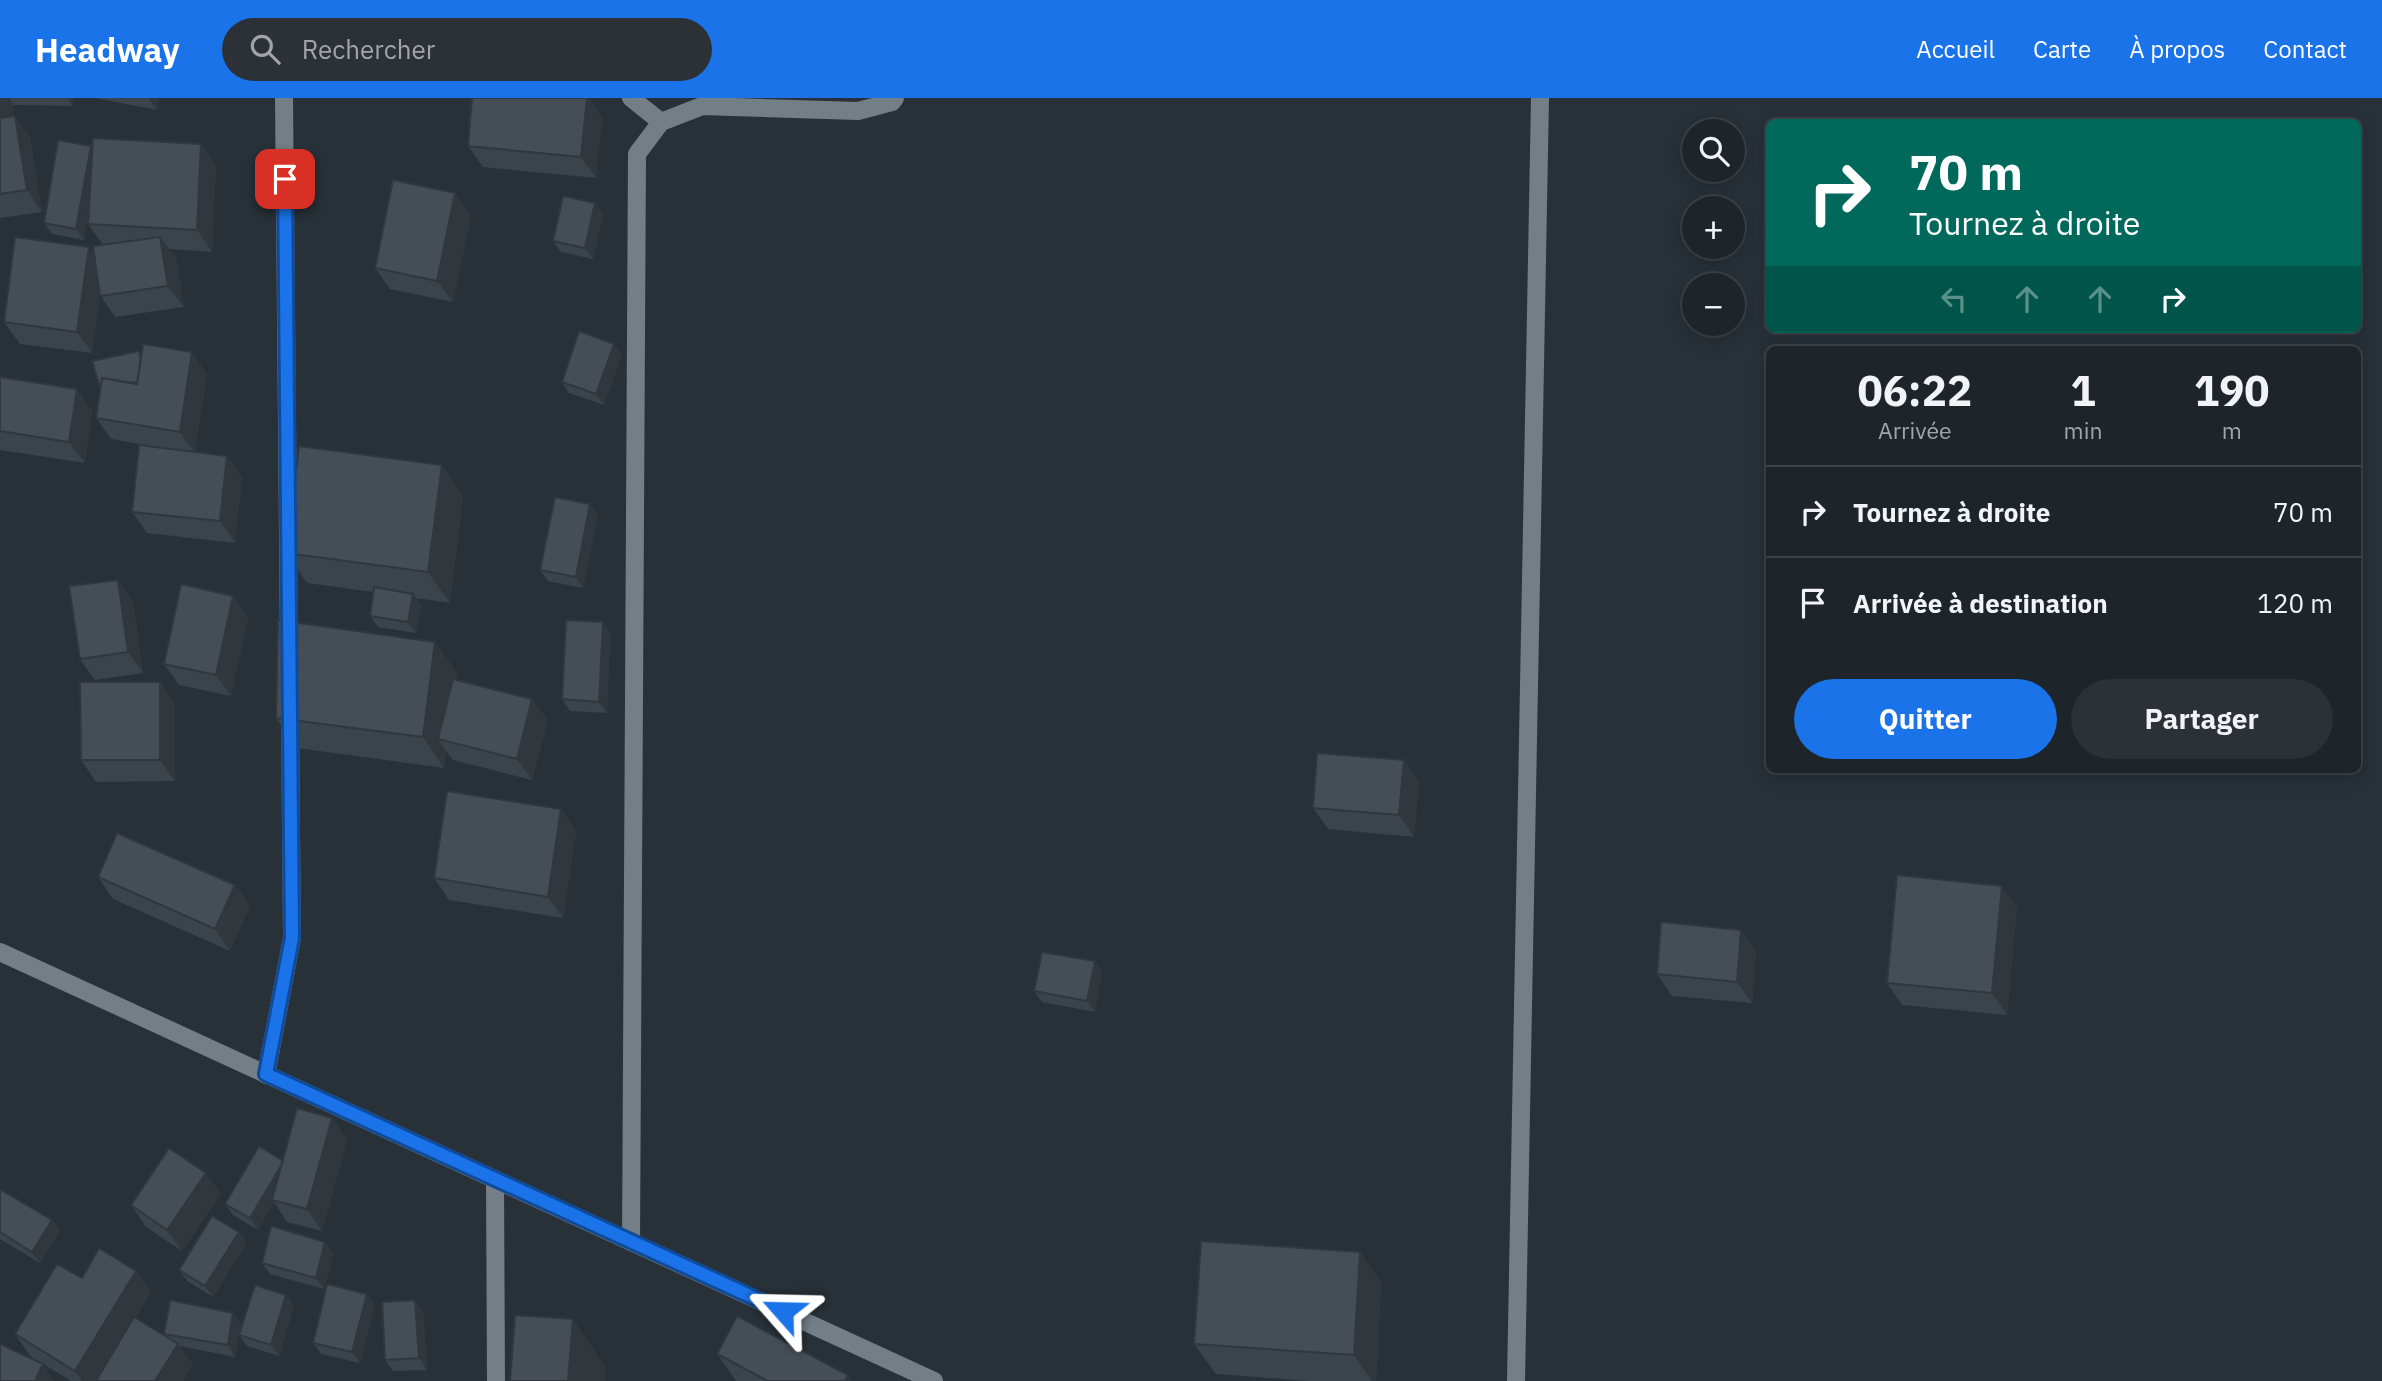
<!DOCTYPE html>
<html lang="fr">
<head>
<meta charset="utf-8">
<style>
	body { margin:0; font-family:"IBM Plex Sans",sans-serif; background:#2b3136; color:#f1f3f6; height:100vh; display:flex; flex-direction:column; font-size:26px; white-space:nowrap }
	* { box-sizing:border-box; margin:0 }
	p { font-size:23px; color:#a1a5a8 }
	.icon { flex:none; width:38px; height:38px; fill:none; stroke:currentColor; stroke-width:2; stroke-linecap:round; stroke-linejoin:round }
	.map { position:relative; flex:1; overflow:hidden }
	.side { position:absolute; left:1766px; top:248px; width:595px; height:427px; display:flex; flex-direction:column; background:#1e252a; border-radius:10px; box-shadow:0 4px 18px #0003,0 0 0 2px #3c4247 }
	.side>* { flex:none }
	.top-card { position:absolute; left:1766px; top:21px; width:595px; height:214px; border-radius:10px; box-shadow:0 4px 18px #0003,0 0 0 2px #3c4247; background:#00695c; color:#fff; overflow:hidden }
	.tools { position:absolute; left:1682px; top:21px; display:grid; gap:14px }
	.tools a { display:grid; place-items:center; width:63px; height:63px; border-radius:50%; background:#1e252a; box-shadow:0 4px 18px #0003,0 0 0 2px #3c4247; font-size:35px }
	.pin { position:absolute; display:grid; place-items:center; width:60px; height:60px; color:#fff; margin:-30px; border-radius:14px; box-shadow:0 4px 10px #0006 }
	.me { position:absolute; width:77px; margin:-38px; rotate:295deg; stroke-linejoin:round; filter:drop-shadow(0 0 5px #0008) }
	.turn { display:flex; align-items:center; gap:24px; height:147px; padding:0 28px; font-size:32px }
	.turn .icon { width:91px; height:91px; stroke-width:2.5 }
	.turn b { display:block; font-size:49px; line-height:60px }
	.lanes { display:flex; align-items:center; height:66px; padding:0 28px; background:#0003; justify-content:center; gap:35px; direction:ltr }
	.lanes .off { opacity:.35 }
	.eta { display:flex; justify-content:space-evenly; align-items:center; height:119px; text-align:center }
	.eta b { font-size:42px; font-weight:700; line-height:49px }
	.action { display:flex; gap:14px; margin-top:auto; padding:14px 28px }
	.action a { flex:1; height:80px; border-radius:42px; background:#1a73e8; color:#fff; font-size:28px; font-weight:700; line-height:80px; text-align:center }
	.action a+a { background:#2b3136; color:#f1f3f6 }
	ul { padding:0; list-style:none }
	li { display:flex; align-items:center; gap:21px; height:91px; padding:0 28px; border-top:2px solid #3c4247 }
	li div { flex:1 }
	li b { display:block; font-size:26px }
	li em { font-style:normal }
	header { display:flex; align-items:center; gap:42px; box-sizing:border-box; height:98px; padding:0 35px; background:#1a73e8; color:#fff }
	header strong { font-size:33px }
	nav { display:flex; gap:38px; margin-inline-start:auto; font-size:24px }
	.search { width:490px; height:63px; background:#2b3136; display:flex; align-items:center; gap:18px; box-sizing:border-box; padding:0 24px; border-radius:38px; color:#a1a5a8; font-size:26px }
	.map>svg:first-child { display:block }
	.lines { fill:none; stroke-linecap:round; stroke-linejoin:round }
	.minor { stroke:#747e87; stroke-width:18 }
	.tertiary { stroke:#747e87; stroke-width:18 }
	.wall { fill:#3b434b }
	.shaded-wall { fill:#30373d }
	.building { fill:#454e57; stroke:#30373d; stroke-width:2 }
	.route-casing { stroke:#114b97; stroke-width:18 }
	.route { stroke:#1a73e8; stroke-width:12 }
</style>
</head>
<body>
<header>
<strong>Headway</strong>
<div class="search"><svg class="icon" aria-label="search" viewBox="0 0 24 24"><circle cx="10" cy="10" r="6"/><path d="M15 15l6 6"/></svg>Rechercher</div>
<nav><a>Accueil</a><a>Carte</a><a>À propos</a><a>Contact</a></nav>
</header>
<div class="map">
<svg width="2382" height="1283" viewBox="0 0 2382 1283">
	<rect width="100%" height="100%" fill="#283138"/>
	<g class="lines">
		<path class="minor" d="M 284,0 L 289,546
			M 631,0 L 661,24
			M 266,977 L 292,840 L 290,619
			M 495,1082 L 496,1283
			M 631,1144 L 637,56 L 661,24 L 702,8 L 858,13 L 892,4 L 895,0"/>
		<path class="tertiary" d="M 0,854 L 934,1283
			M 1516,1283 L 1540,0"/>
	</g>
	<path class="wall" d="M 0,0 L 73,0 L 73,8 L 14,7 L 13,18 L 30,39 L 42,114 L 0,120 Z
		M 95,0 L 159,0 L 157,12 Z
		M 602,19 L 596,80 L 483,69 L 468,48 Z
		M 201,46 L 216,67 L 212,154 L 169,151 L 176,160 L 184,209 L 115,219 L 100,197 L 92,255 L 20,246 L 4,224 L 95,158 L 103,147 L 88,126 L 88,119 L 84,142 L 52,136 L 44,125 L 91,48 Z
		M 595,105 L 603,116 L 593,161 L 561,154 L 553,143 Z
		M 471,117 L 453,204 L 390,191 L 375,170 Z
		M 614,246 L 622,257 L 604,307 L 569,295 L 562,284 Z
		M 139,253 L 142,257 L 207,276 L 195,354 L 227,358 L 242,379 L 235,445 L 147,435 L 132,414 L 157,349 L 111,341 L 96,320 Z
		M 0,279 L 92,312 L 85,365 L 0,352 Z
		M 442,367 L 463,398 L 450,505 L 416,500 L 421,507 L 416,535 L 378,529 L 370,518 L 373,494 L 307,485 L 286,455 Z
		M 590,406 L 598,417 L 583,490 L 548,483 L 540,472 Z
		M 233,498 L 248,519 L 231,598 L 179,587 L 164,566 Z
		M 133,503 L 143,575 L 95,582 L 80,561 Z
		M 610,535 L 607,615 L 570,613 L 562,601 Z
		M 435,544 L 457,575 L 456,581 L 532,601 L 548,623 L 532,682 L 453,662 L 446,653 L 444,670 L 297,650 L 276,620 Z
		M 160,584 L 175,606 L 175,683 L 96,684 L 81,662 Z
		M 1404,662 L 1419,684 L 1414,739 L 1328,731 L 1313,710 Z
		M 561,711 L 576,733 L 563,820 L 449,802 L 434,780 Z
		M 98,779 L 235,787 L 250,808 L 230,853 L 113,801 Z
		M 2017,809 L 2007,917 L 1902,907 L 1887,885 Z
		M 1756,853 L 1752,905 L 1672,898 L 1657,876 Z
		M 1095,863 L 1102,875 L 1095,914 L 1042,904 L 1034,893 Z
		M 332,1020 L 347,1042 L 322,1133 L 287,1124 L 274,1104 L 258,1132 L 233,1117 L 225,1106 L 283,1063 Z
		M 0,1091 L 52,1122 L 60,1133 L 40,1165 L 0,1141 Z
		M 221,1096 L 182,1153 L 146,1129 L 131,1107 Z
		M 239,1134 L 247,1145 L 213,1199 L 187,1183 L 179,1172 Z
		M 325,1144 L 333,1155 L 324,1191 L 270,1176 L 262,1165 Z
		M 1360,1154 L 1381,1185 L 1376,1283 L 1309,1283 L 1216,1276 L 1194,1246 Z
		M 136,1173 L 151,1194 L 135,1220 L 166,1239 L 164,1236 L 233,1215 L 241,1226 L 239,1236 L 286,1197 L 294,1208 L 279,1258 L 247,1248 L 239,1237 L 235,1259 L 179,1248 L 193,1267 L 183,1283 L 71,1283 L 30,1258 L 15,1236 L 82,1180 Z
		M 375,1207 L 360,1265 L 321,1256 L 313,1245 Z
		M 423,1213 L 427,1272 L 393,1273 L 385,1262 Z
		M 717,1256 L 852,1283 L 736,1283 Z"/>
	<path class="shaded-wall" d="M 0,0 L 9,0 L 14,7 L 12,41 L 0,23 Z
		M 67,0 L 73,0 L 73,8 Z
		M 149,0 L 159,0 L 157,12 L 149,1 Z
		M 587,0 L 589,0 L 602,19 L 596,80 L 581,59 Z
		M 15,18 L 30,39 L 42,114 L 27,92 Z
		M 201,46 L 216,67 L 212,154 L 197,132 Z
		M 91,48 L 99,59 L 84,142 L 76,131 Z
		M 455,95 L 471,117 L 453,204 L 437,183 Z
		M 595,105 L 603,116 L 593,161 L 585,150 Z
		M 160,139 L 176,160 L 184,209 L 168,188 Z
		M 89,149 L 104,171 L 92,255 L 77,234 Z
		M 614,246 L 622,257 L 604,307 L 596,296 Z
		M 192,254 L 207,276 L 195,355 L 180,334 Z
		M 77,291 L 92,312 L 85,365 L 69,344 Z
		M 227,358 L 242,379 L 235,445 L 220,423 Z
		M 442,367 L 463,398 L 450,505 L 428,474 Z
		M 590,406 L 598,417 L 583,490 L 576,479 Z
		M 118,482 L 133,503 L 143,575 L 128,554 Z
		M 413,496 L 421,507 L 416,535 L 408,524 Z
		M 233,498 L 248,519 L 231,598 L 216,577 Z
		M 603,524 L 610,535 L 607,615 L 599,604 Z
		M 435,544 L 457,575 L 448,643 L 438,641 L 446,653 L 444,670 L 423,639 Z
		M 160,584 L 175,606 L 175,683 L 160,662 Z
		M 532,601 L 548,623 L 532,682 L 517,661 Z
		M 1404,662 L 1419,684 L 1414,739 L 1399,717 Z
		M 561,711 L 576,733 L 563,820 L 548,799 Z
		M 235,787 L 250,808 L 230,853 L 215,831 Z
		M 2002,788 L 2017,809 L 2007,917 L 1992,895 Z
		M 1741,832 L 1756,853 L 1752,905 L 1737,884 Z
		M 1095,863 L 1102,875 L 1095,914 L 1087,903 Z
		M 332,1020 L 347,1042 L 322,1133 L 307,1111 Z
		M 284,1064 L 272,1102 L 274,1104 L 258,1132 L 250,1120 Z
		M 206,1075 L 221,1096 L 182,1153 L 167,1132 Z
		M 52,1122 L 60,1133 L 40,1165 L 32,1154 Z
		M 239,1134 L 247,1145 L 213,1199 L 205,1188 Z
		M 325,1144 L 333,1155 L 324,1191 L 316,1180 Z
		M 1360,1154 L 1381,1185 L 1376,1283 L 1372,1283 L 1354,1257 Z
		M 136,1173 L 151,1194 L 97,1283 L 82,1283 L 75,1273 Z
		M 367,1196 L 375,1207 L 360,1265 L 352,1254 Z
		M 286,1197 L 294,1208 L 279,1258 L 271,1247 Z
		M 415,1202 L 423,1213 L 427,1272 L 419,1260 Z
		M 233,1215 L 241,1226 L 235,1259 L 228,1247 Z
		M 573,1221 L 606,1270 L 605,1283 L 568,1283 Z
		M 178,1246 L 193,1267 L 183,1283 L 155,1283 Z
		M 43,1266 L 54,1283 L 35,1283 Z
		M 848,1277 L 852,1283 L 845,1283 Z"/>
	<path class="building" d="M 472,0 L 587,0 L 581,59 L 468,48 Z
		M 15,18 L 27,92 L 0,96 L 0,20 Z
		M 93,40 L 201,46 L 197,132 L 88,126 Z
		M 58,42 L 91,48 L 76,131 L 44,125 Z
		M 393,82 L 455,95 L 437,183 L 375,170 Z
		M 563,98 L 595,105 L 585,150 L 553,143 Z
		M 15,139 L 89,149 L 77,234 L 4,224 Z
		M 160,139 L 168,188 L 100,198 L 93,148 Z
		M 579,233 L 614,246 L 596,296 L 562,284 Z
		M 143,246 L 192,254 L 180,334 L 96,320 L 102,280 L 137,286 Z
		M 139,253 L 141,262 L 137,284 L 133,285 L 102,280 L 100,290 L 92,263 Z
		M 0,279 L 77,291 L 69,344 L 0,333 Z
		M 139,347 L 227,358 L 220,423 L 132,414 Z
		M 299,348 L 442,367 L 428,474 L 286,455 Z
		M 555,399 L 590,406 L 576,479 L 540,472 Z
		M 118,482 L 128,554 L 80,561 L 69,488 Z
		M 181,486 L 233,498 L 216,577 L 164,566 Z
		M 374,489 L 413,496 L 408,524 L 370,518 Z
		M 278,522 L 435,544 L 423,639 L 276,620 Z
		M 566,522 L 603,524 L 599,604 L 562,601 Z
		M 453,581 L 532,601 L 517,661 L 438,641 Z
		M 80,584 L 160,584 L 160,662 L 81,662 Z
		M 1317,655 L 1404,662 L 1399,717 L 1313,710 Z
		M 447,693 L 561,711 L 548,799 L 434,780 Z
		M 117,735 L 235,787 L 215,831 L 98,779 Z
		M 1897,777 L 2002,788 L 1992,895 L 1887,885 Z
		M 1661,824 L 1741,832 L 1737,884 L 1657,876 Z
		M 1042,854 L 1095,863 L 1087,903 L 1034,893 Z
		M 297,1010 L 332,1020 L 307,1111 L 272,1102 Z
		M 259,1048 L 283,1063 L 281,1068 L 250,1120 L 225,1106 Z
		M 169,1050 L 206,1075 L 167,1132 L 131,1107 Z
		M 0,1091 L 52,1122 L 32,1154 L 0,1134 Z
		M 212,1118 L 239,1134 L 205,1188 L 179,1172 Z
		M 271,1128 L 325,1144 L 316,1180 L 262,1165 Z
		M 1201,1143 L 1360,1154 L 1354,1257 L 1194,1246 Z
		M 99,1150 L 136,1173 L 75,1273 L 15,1236 L 57,1166 L 82,1180 Z
		M 327,1186 L 367,1196 L 352,1254 L 313,1245 Z
		M 255,1187 L 286,1197 L 271,1247 L 239,1237 Z
		M 170,1202 L 233,1215 L 228,1247 L 164,1236 Z
		M 415,1202 L 419,1260 L 385,1262 L 382,1204 Z
		M 515,1217 L 573,1221 L 568,1283 L 510,1283 Z
		M 737,1218 L 848,1277 L 845,1283 L 768,1283 L 717,1256 Z
		M 134,1219 L 178,1246 L 155,1283 L 96,1283 Z
		M 0,1246 L 43,1266 L 35,1283 L 0,1283 Z"/>
	<g class="lines">
		<defs>
			<path id="route" d="M 285,81 L 292,840 L 266,976 L 783,1213"/>
		</defs>
		<use href="#route" class="route-casing"/>
		<use href="#route" class="route"/>
	</g>
</svg>
<div class="tools">
<a><svg class="icon" aria-label="search" viewBox="0 0 24 24"><circle cx="10" cy="10" r="6"/><path d="M15 15l6 6"/></svg></a>
<a>+</a>
<a>−</a>
</div>
<div class="pin" style="left:285px;top:81px;background:#d93025"><svg class="icon" aria-label="arrive" viewBox="0 0 24 24"><path d="M6 21V4h12l-3 4 3 4H6"/></svg></div>
<svg class="me" style="left:783px;top:1213px" viewBox="-20 -20 40 40"><path d="M0-17L14 15 0 8-14 15z" fill="#1a73e8" stroke="#fff" stroke-width="4"/></svg>
<div class="top-card">
<div class="turn"><svg class="icon" aria-label="right" viewBox="0 0 24 24"><path d="M7 20v-9h11M14 6l5 5-5 5"/></svg><div><b>70 m</b>Tournez à droite</div></div>
<div class="lanes"><svg class="icon off" aria-label="left" viewBox="0 0 24 24"><path d="M17 20v-9H6M10 6l-5 5 5 5"/></svg><svg class="icon off" aria-label="ahead" viewBox="0 0 24 24"><path d="M12 20V5M6 11l6-6 6 6"/></svg><svg class="icon off" aria-label="ahead" viewBox="0 0 24 24"><path d="M12 20V5M6 11l6-6 6 6"/></svg><svg class="icon" aria-label="right" viewBox="0 0 24 24"><path d="M7 20v-9h11M14 6l5 5-5 5"/></svg></div>
</div>
<section class="side">
<div class="eta">
<div><b>06:22</b><p>Arrivée</p></div>
<div><b>1</b><p>min</p></div>
<div><b>190</b><p>m</p></div>
</div>
<ul>
<li><svg class="icon" aria-label="right" viewBox="0 0 24 24"><path d="M7 20v-9h11M14 6l5 5-5 5"/></svg><div><b>Tournez à droite</b></div><em>70 m</em></li>
<li><svg class="icon" aria-label="arrive" viewBox="0 0 24 24"><path d="M6 21V4h12l-3 4 3 4H6"/></svg><div><b>Arrivée à destination</b></div><em>120 m</em></li>
</ul>
<div class="action"><a>Quitter</a><a>Partager</a></div>
</section>
</div>
</body>
</html>
